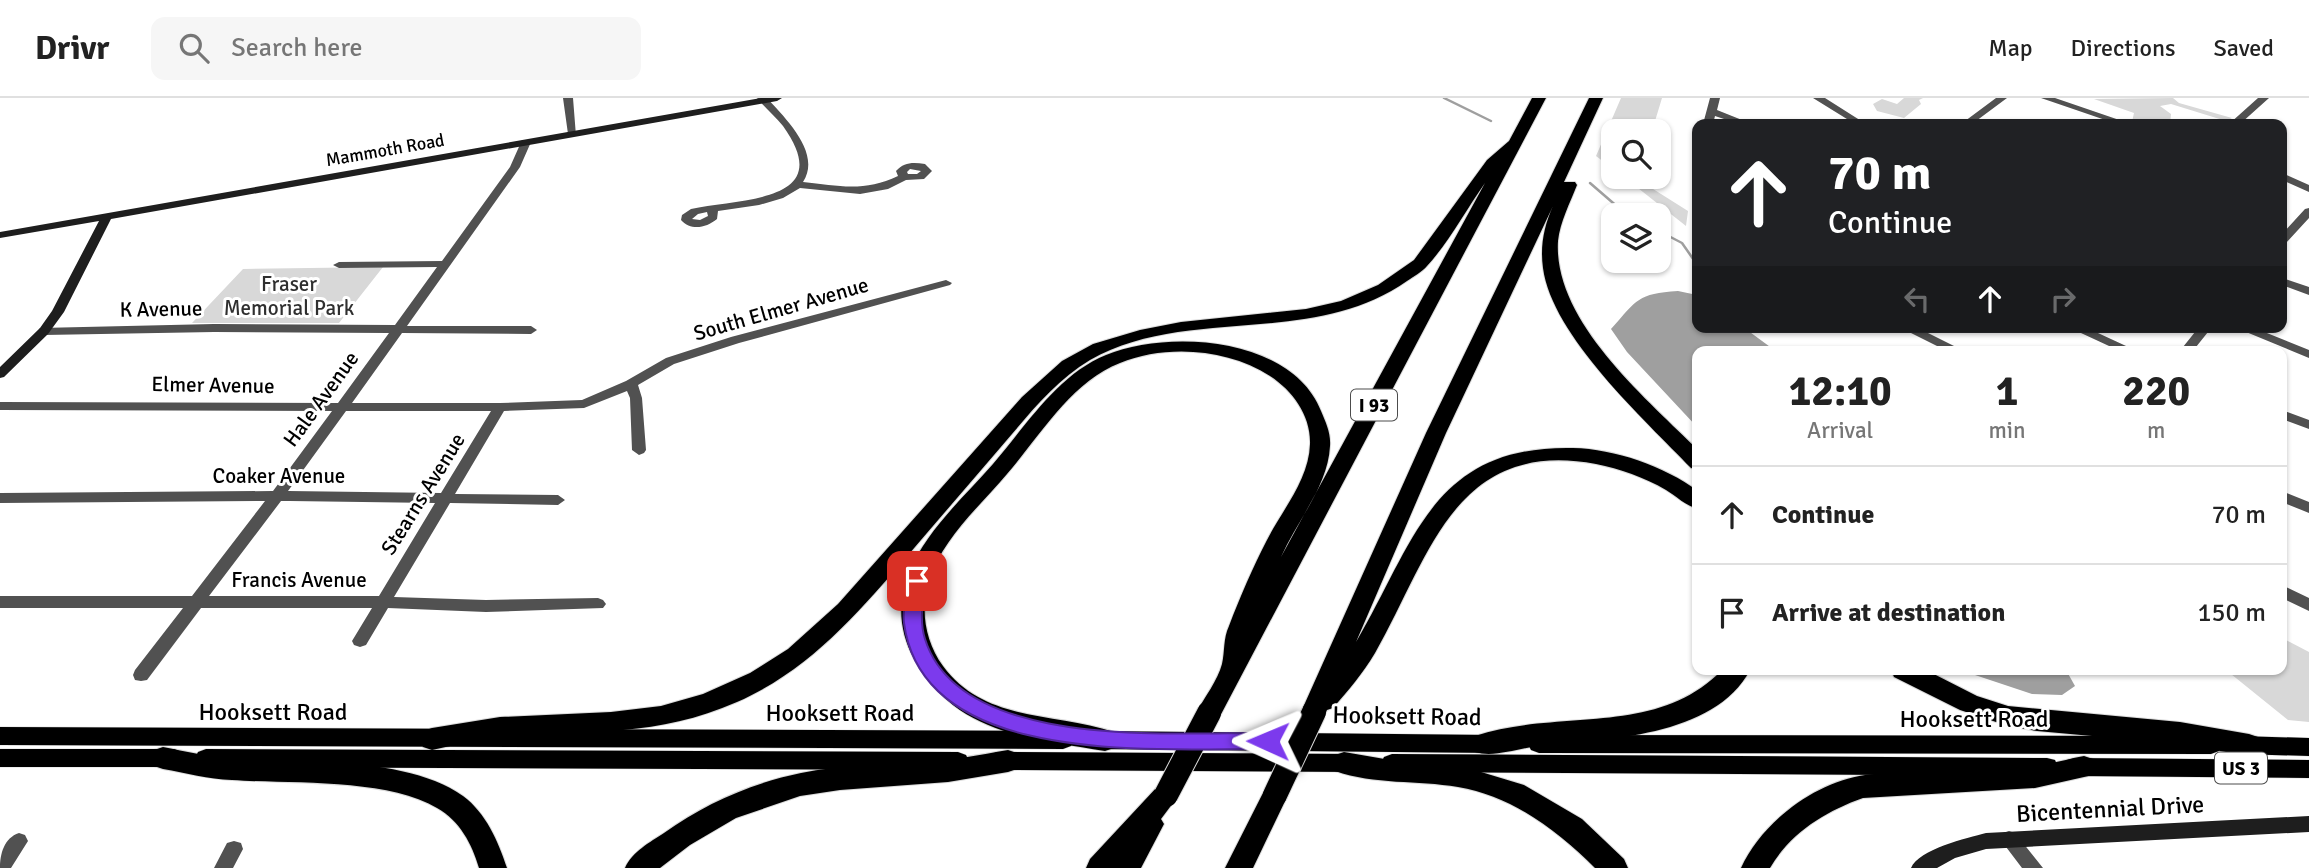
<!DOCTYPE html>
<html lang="en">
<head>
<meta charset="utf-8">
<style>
	body { margin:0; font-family:Signika,sans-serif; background:#f6f6f6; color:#222; height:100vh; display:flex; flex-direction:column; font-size:26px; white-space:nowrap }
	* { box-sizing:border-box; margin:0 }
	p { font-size:23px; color:#767676 }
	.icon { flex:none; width:38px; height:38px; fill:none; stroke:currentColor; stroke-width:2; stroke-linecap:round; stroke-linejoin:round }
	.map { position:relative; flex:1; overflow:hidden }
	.sheet { position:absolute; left:1692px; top:248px; width:595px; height:329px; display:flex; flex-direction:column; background:#fff; border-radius:14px; box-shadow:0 2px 5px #0004 }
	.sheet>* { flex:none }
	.hud { position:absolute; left:1692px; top:21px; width:595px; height:214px; border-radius:14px; box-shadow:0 2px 5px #0004; background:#202124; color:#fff; overflow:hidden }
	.controls { position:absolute; left:1601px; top:21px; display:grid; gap:14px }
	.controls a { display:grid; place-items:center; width:70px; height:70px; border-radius:14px; background:#fff; box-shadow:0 2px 5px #0004; font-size:35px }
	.pin { position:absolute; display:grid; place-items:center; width:60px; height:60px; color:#fff; margin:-30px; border-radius:14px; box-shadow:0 4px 10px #0006 }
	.me { position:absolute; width:77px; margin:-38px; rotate:271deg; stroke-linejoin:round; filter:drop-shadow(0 0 5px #0008) }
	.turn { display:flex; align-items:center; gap:24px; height:147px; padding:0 21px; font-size:32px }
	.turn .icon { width:91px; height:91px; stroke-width:2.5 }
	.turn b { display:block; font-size:49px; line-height:60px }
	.lanes { display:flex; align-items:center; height:66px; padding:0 21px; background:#0003; justify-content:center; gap:35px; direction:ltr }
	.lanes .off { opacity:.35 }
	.eta { display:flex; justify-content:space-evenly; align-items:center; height:119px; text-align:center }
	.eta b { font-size:42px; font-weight:800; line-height:49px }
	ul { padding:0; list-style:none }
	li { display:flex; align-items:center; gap:21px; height:98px; padding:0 21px; border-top:2px solid #e0e0e0 }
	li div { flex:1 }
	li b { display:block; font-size:26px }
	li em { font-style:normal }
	header { display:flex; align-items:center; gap:42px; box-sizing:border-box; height:98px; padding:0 35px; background:#fff; border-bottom:2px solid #e0e0e0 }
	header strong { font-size:33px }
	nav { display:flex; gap:38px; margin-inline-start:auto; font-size:24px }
	.search { width:490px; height:63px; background:#f6f6f6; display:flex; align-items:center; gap:18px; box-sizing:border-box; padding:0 24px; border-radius:14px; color:#767676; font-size:26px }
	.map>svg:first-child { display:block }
	.green { fill:#d8d8d8 }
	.water { fill:#9f9f9f }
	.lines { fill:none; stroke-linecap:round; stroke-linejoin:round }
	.stream { stroke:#9f9f9f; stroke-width:2.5 }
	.primary-casing { stroke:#dbdbdb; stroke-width:1 }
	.highway-casing { stroke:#dbdbdb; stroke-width:2 }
	.street { fill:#515151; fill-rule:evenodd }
	.secondary { fill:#1e1e1e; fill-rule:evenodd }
	.primary { fill:#000; fill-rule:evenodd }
	.highway { fill:#000; fill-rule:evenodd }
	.highway-bridge-casing { stroke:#dbdbdb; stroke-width:26; stroke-linecap:butt }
	.highway-bridge { stroke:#000; stroke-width:24 }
	.route { fill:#7c3aed; stroke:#51269a; stroke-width:2 }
	.labels { text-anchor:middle; stroke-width:6; stroke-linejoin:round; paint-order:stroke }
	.far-street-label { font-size:18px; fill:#000; stroke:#fff }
	.shield { fill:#fff; stroke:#4c4c4c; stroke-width:2 }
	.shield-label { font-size:19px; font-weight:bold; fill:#000 }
	.park-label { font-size:21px; fill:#2f2f2f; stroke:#fff }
	.street-label { font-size:21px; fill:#000; stroke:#fff }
	.near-street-label { font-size:24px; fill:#000; stroke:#fff }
</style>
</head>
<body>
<header>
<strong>Drivr</strong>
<div class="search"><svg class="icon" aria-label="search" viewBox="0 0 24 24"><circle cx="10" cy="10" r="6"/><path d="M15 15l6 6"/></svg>Search here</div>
<nav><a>Map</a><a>Directions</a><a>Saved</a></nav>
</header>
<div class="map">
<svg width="2309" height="770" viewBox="0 0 2309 770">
	<rect width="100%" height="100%" fill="#fff"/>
	<path class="green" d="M 1621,0 L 1662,0 L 1652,33 L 1614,33 L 1613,71 L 1596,58 Z
		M 1904,0 L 1923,0 L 1919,2 L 1921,6 L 1904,20 L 1877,13 L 1873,6 L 1882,1 L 1897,6 Z
		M 2173,0 L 2179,5 L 2232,20 L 2226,23 L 2171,6 L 2160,8 L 2171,16 L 2170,26 L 2132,24 L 2134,15 L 2094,1 Z
		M 1624,79 L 1634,79 L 1688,113 L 1686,128 Z
		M 383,169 L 339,225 L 192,225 L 243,171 Z
		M 2282,540 L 2309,554 L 2309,624 L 2288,622 L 2226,572 L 2282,572 Z"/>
	<path class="water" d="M 1678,193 L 1697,197 L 1698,229 L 1743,229 L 1777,254 L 1698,254 L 1697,329 L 1627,254 L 1611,231 C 1638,201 1637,196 1678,193 Z
		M 1960,572 L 2066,572 L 2075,588 L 2062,597 L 2032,596 Z"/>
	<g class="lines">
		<path class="stream" d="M 1444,0 L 1491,23
			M 1590,85 L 1627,117
			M 1659,133 L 1682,145 L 1698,168"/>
		<defs>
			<path id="primary" d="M 0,629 L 1063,633 L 1071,636 L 1074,642 L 1071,648 L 1063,651 L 0,647 Z
				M 1095,633 L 1494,637 L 1502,640 L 1505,646 L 1502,652 L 1494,655 L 1095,651 L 1087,648 L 1084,642 L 1087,636 Z
				M 1539,637 L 2211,638 L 2219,641 L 2222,647 L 2219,653 L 2211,656 L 1539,655 L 1531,652 L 1528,646 L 1531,640 Z
				M 2239,638 L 2309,640 L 2309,658 L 2239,656 L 2231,653 L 2228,647 L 2231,641 Z
				M 0,651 L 174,651 L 182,654 L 185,660 L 182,666 L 174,669 L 0,669 Z
				M 206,651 L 958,654 L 966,657 L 969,663 L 966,669 L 958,672 L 206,669 L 198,666 L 195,660 L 198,654 Z
				M 997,654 L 1354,656 L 1362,659 L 1365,665 L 1362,671 L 1354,674 L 997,672 L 989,669 L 986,663 L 989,657 Z
				M 1392,656 L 2047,660 L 2055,662 L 2058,669 L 2055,676 L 2047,678 L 1392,674 L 1384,671 L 1381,665 L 1384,659 Z
				M 2075,660 L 2309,662 L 2309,680 L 2075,678 L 2067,676 L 2064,669 L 2067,662 Z"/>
			<path id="highway" d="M 1532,0 L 1546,0 L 1218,622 L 1209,625 L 1200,622 L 1196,615 C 1204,600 1218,582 1222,566 C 1225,553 1223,541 1229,528 C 1240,499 1253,469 1267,442 C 1282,412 1309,382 1310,346 C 1311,318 1293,293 1270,278 C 1228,251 1167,246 1120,265 C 1071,284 1040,338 1007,376 C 979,409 942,441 929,483 C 920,512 925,543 943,568 C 985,625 1055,614 1114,634 L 1118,642 L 1114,650 L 1105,653 C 1028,640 956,636 914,561 C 899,533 897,503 909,474 C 927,432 963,400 993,366 C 1026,328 1057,277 1106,257 C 1169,231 1292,239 1321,313 C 1326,325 1331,335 1330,348 C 1328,388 1297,423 1281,459 L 1485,85 C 1466,112 1449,144 1427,168 C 1422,174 1413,179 1407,183 C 1312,250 1186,207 1090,262 C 1053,284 1027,319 1000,350 C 969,386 939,421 909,456 C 858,515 810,572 737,604 C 655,640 586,632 501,639 C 477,642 455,647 432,652 L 423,649 L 419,641 L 423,633 L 432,630 L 500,619 L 611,614 L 661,608 L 703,596 L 750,575 L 788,551 L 838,506 L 1022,299 L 1062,263 L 1093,246 L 1140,232 L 1181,224 L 1306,211 L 1341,203 L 1378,187 L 1414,162 L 1487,62 L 1509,43 Z
				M 1589,0 L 1603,0 L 1564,84 L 1575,84 L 1577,87 C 1570,105 1560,124 1558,143 C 1553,223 1646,300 1698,352 L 1698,372 L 1691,370 C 1645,322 1552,238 1543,170 C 1540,148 1544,128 1553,108 L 1446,335 L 1356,544 C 1415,444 1432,347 1573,350 C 1615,351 1664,368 1698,393 L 1698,411 C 1686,408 1676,398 1666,392 C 1644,379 1620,371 1596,366 C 1454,340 1430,459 1375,555 C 1363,575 1348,593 1333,610 L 1327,612 L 1323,621 L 1314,624 L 1305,621 L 1301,614 L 1426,335 Z
				M 1722,572 L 1750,572 C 1714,640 1604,641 1539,648 C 1519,650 1494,660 1475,654 L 1471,646 L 1475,638 C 1557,610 1656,640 1722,572 Z
				M 1891,572 L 1926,572 L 1977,598 L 2008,608 L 2180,624 L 2249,636 L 2258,639 L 2262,647 L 2258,655 L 2249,658 L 2180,646 L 2037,633 L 2008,628 L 1960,612 L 1894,579 Z
				M 163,649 C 184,653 205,658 227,660 C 295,665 406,657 463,698 C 486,715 498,743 507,770 L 479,770 C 472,746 460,723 437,710 C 386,680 291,686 232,682 C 208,681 186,675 163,671 L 154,668 L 150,660 L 154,652 Z
				M 1008,652 L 1017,655 L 1021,663 L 1017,671 L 1008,674 L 948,684 L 840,692 L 800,698 L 736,720 L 690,747 L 660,770 L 625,770 C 632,754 650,744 664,735 C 704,706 752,685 801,675 C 841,667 882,667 923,664 C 952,662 980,657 1008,652 Z
				M 1344,654 L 1402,664 L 1458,667 L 1524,687 L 1582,721 L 1624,761 L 1628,770 L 1595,770 C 1557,732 1512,698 1458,689 C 1417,682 1375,687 1335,673 L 1331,665 L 1335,657 Z
				M 2084,658 L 2093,661 L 2097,669 L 2093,677 L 2035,690 L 1863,700 C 1826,713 1790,735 1770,770 L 1741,770 C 1762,724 1815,684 1865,677 C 1920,670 1976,672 2031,668 C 2049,667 2067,661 2084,658 Z
				M 1166,686 L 1175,689 L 1179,697 L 1161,721 L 1164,726 L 1141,770 L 1086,770 L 1090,761 L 1157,689 Z
				M 1275,686 L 1284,689 L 1288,697 L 1253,770 L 1225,770 L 1266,689 Z"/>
		</defs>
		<use href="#primary" class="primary-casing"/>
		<use href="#highway" class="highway-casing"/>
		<path class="street" d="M 563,0 L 573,0 L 576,38 L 568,36 Z
			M 757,0 L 767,0 C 785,20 822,55 803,84 C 839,88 865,94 898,78 L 896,73 C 904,64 913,64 925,66 L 932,73 L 924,81 L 906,82 L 888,91 L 860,96 L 800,90 L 783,100 L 759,107 L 718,113 L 717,121 C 706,130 691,133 681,122 L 682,117 L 691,111 C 738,100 839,106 783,28 C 775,18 765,10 757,0 ZM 910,71 L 921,73 L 917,76 L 908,76 L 907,74 ZM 707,114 L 708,118 L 700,122 L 692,121 L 698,116 Z
			M 1710,0 L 1720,0 L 1717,12 L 1752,26 L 1739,26 L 1715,18 L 1713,26 L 1703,26 Z
			M 1813,0 L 1825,0 L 1866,26 L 1855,26 Z
			M 1996,0 L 2007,0 L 1972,26 L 1961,26 Z
			M 2041,0 L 2055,0 L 2131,26 L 2117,26 Z
			M 2258,0 L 2269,0 L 2240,26 L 2229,26 Z
			M 522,42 L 531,44 L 520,69 L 407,228 L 531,228 L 537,232 L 531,236 L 402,235 L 352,305 L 500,305 L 582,302 L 626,283 L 666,260 L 731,239 L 946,182 L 952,185 L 950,187 L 739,245 L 674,266 L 638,287 L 642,300 L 646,352 L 644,355 L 639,357 L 632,352 L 630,300 L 627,293 L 584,310 L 504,313 L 455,396 L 558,397 L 565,402 L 558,407 L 450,405 L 394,499 L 486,502 L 598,500 L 603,502 L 606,506 L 603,510 L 486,514 L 388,510 L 366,547 L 360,549 L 354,547 L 352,543 L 372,510 L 201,510 L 147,582 L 141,583 L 135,582 L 133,577 L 135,572 L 183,510 L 0,510 L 0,498 L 192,498 L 265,403 L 0,405 L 0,395 L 273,393 L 332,313 L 0,312 L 0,304 L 338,305 L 389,235 L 214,234 L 44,237 L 40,236 L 38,233 L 40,230 L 214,226 L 395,227 L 437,169 L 339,170 L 333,167 L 339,164 L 442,163 L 510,69 ZM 346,313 L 491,313 L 441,395 L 288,393 ZM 281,403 L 290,403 L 435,405 L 379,498 L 209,498 Z
			M 2282,75 L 2309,87 L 2309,94 L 2282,82 Z
			M 2309,110 L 2309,120 L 2286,145 L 2282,146 L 2282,136 L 2305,111 Z
			M 2282,180 L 2309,189 L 2309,197 L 2282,187 Z
			M 1899,229 L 1916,229 L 1966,254 L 1949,254 Z
			M 2068,229 L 2085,229 L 2139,254 L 2122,254 Z
			M 2199,229 L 2212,229 L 2192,254 L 2179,254 Z
			M 2234,229 L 2252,229 L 2309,252 L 2309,260 Z
			M 2282,312 L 2309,322 L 2309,331 L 2282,321 Z
			M 2282,393 L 2309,404 L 2309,415 L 2282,404 Z
			M 2282,487 L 2309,500 L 2309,513 L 2282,500 Z
			M 2009,733 L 2015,735 L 2043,770 L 2022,770 L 2000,741 L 2003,735 Z
			M 19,735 L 25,737 L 28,743 L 11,770 L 0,770 C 0,756 4,740 19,735 Z
			M 234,743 L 241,745 L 243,751 L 233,770 L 214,770 L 227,745 Z"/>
		<path class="secondary" d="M 761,0 L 782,0 L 777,3 L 111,121 L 64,214 L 48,236 L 4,279 L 0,280 L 0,269 L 40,230 L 52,213 L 99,123 L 0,140 L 0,134 Z
			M 2309,718 L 2309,734 L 1986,751 L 1955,760 L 1937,770 L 1911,770 C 1919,751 1967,740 1986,735 Z"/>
		<use href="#primary" class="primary"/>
		<use href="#highway" class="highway"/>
		<defs>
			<path id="highway-bridge" d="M 1166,697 L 1209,615
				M 1275,697 L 1314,614"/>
		</defs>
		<use href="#highway-bridge" class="highway-bridge-casing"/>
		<use href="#highway-bridge" class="highway-bridge"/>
	</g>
	<path class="route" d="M 917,476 L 923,478 L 926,483 C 923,502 919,522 925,541 C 960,653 1174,634 1268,635 L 1274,638 L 1277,643 L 1274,649 L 1268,651 C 1162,650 923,671 904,525 C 902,512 907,496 908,483 L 911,478 Z"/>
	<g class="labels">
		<g class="far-street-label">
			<text transform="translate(385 52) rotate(-10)" y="6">Mammoth Road</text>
		</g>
		<g class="shield">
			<rect x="1351" y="291.5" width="46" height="31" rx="5"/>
			<rect x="2215" y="654.5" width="52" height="31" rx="5"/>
		</g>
		<g class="shield-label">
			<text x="1374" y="314">I 93</text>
			<text x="2241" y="677">US 3</text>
		</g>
		<g class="park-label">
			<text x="289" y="193">Fraser<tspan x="289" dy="24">Memorial Park</tspan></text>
		</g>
		<g class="street-label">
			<text transform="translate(161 211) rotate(-1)" y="7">K Avenue</text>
			<text transform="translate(781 211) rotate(-16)" y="7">South Elmer Avenue</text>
			<text transform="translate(213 287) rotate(1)" y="7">Elmer Avenue</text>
			<text transform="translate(321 301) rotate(-54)" y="7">Hale Avenue</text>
			<text x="279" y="385">Coaker Avenue</text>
			<text transform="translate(423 396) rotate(-58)" y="7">Stearns Avenue</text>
			<text x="299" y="489">Francis Avenue</text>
		</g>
		<g class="near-street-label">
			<text x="273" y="622">Hooksett Road</text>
			<text x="840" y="623">Hooksett Road</text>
			<text transform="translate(1407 618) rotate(1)" y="8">Hooksett Road</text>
			<text x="1974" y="629">Hooksett Road</text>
			<text transform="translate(2110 711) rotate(-3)" y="8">Bicentennial Drive</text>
		</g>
	</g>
</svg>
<div class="controls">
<a><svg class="icon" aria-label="search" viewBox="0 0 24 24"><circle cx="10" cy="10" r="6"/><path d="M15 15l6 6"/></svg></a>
<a><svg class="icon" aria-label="layers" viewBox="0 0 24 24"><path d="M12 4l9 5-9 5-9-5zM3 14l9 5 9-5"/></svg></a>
</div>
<div class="pin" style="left:917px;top:483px;background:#d93025"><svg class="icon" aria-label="arrive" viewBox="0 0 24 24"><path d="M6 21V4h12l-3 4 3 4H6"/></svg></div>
<svg class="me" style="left:1268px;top:643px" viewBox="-20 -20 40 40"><path d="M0-17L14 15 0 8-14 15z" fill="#7c3aed" stroke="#fff" stroke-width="4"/></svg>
<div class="hud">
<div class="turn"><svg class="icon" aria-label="ahead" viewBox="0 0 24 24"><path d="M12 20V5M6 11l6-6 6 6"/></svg><div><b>70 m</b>Continue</div></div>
<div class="lanes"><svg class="icon off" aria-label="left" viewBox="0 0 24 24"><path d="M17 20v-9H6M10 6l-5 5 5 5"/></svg><svg class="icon" aria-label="ahead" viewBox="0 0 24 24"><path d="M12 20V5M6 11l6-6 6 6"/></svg><svg class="icon off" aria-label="right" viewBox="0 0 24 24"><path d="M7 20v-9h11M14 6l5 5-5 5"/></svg></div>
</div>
<section class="sheet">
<div class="eta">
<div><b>12:10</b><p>Arrival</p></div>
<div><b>1</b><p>min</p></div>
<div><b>220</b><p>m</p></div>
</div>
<ul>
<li><svg class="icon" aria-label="ahead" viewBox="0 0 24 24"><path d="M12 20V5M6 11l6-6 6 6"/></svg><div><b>Continue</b></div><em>70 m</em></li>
<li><svg class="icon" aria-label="arrive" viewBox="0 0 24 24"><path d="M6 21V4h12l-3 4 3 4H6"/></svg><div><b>Arrive at destination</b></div><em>150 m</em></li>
</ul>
</section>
</div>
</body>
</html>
